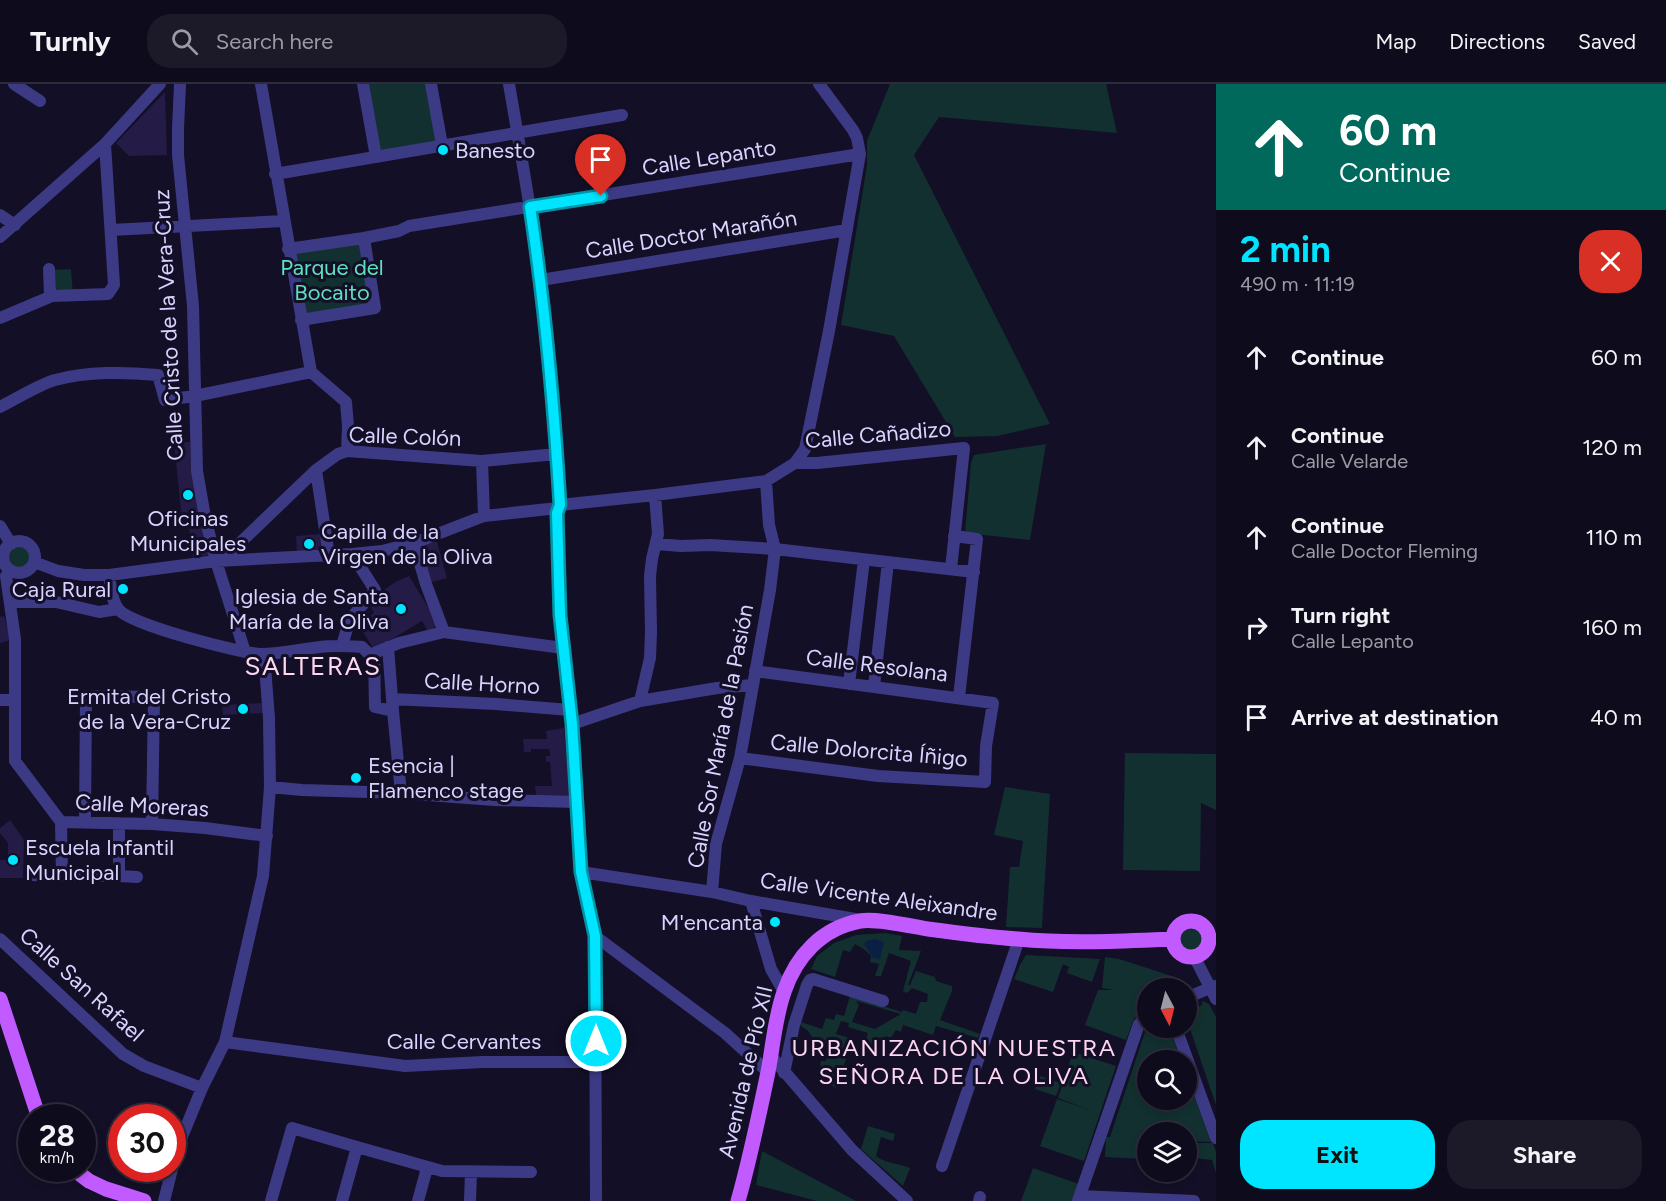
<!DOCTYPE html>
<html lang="en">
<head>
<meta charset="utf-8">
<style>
	body { margin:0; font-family:Figtree,sans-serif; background:#1c1929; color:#f1f3f6; height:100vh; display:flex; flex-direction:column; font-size:22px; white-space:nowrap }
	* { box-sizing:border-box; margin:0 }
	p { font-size:20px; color:#9b9ba3 }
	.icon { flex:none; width:33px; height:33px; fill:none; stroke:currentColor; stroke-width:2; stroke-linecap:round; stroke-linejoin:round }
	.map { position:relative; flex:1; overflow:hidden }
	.panel { display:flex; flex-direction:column; background:#0e0b1c; width:450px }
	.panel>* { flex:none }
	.hud { background:#00695c; color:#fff; overflow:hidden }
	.needle { width:39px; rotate:173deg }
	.fabs { position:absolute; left:1137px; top:894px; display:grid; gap:12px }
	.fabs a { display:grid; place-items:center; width:60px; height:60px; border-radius:50%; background:#0e0b1c; box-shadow:0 3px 9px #0003,0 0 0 2px #2e2b3b; font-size:30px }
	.speed { position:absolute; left:18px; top:1020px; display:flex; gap:12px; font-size:30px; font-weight:700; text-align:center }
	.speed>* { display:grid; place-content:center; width:78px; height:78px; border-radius:50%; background:#0e0b1c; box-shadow:0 3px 9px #0003,0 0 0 2px #2e2b3b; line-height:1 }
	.speed small { font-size:15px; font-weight:400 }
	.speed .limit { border:9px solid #d22; background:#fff; color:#111 }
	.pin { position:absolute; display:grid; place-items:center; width:51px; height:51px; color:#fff; margin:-62px -26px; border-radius:50% 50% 50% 0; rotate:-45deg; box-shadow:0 0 6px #0007 }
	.pin .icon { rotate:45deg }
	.me { position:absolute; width:66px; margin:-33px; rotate:0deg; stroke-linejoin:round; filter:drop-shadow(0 0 4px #0008) }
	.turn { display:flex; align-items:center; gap:21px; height:126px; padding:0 24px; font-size:27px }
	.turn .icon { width:78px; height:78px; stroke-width:2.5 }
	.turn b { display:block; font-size:42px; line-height:51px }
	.round { display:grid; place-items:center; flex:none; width:63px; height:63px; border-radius:24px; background:#1c1929 }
	.summary { display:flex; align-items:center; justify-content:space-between; height:102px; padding:0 24px }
	h1 { font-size:36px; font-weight:700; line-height:45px; color:#00e5ff }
	.action { display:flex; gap:12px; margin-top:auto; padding:12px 24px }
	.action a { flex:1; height:69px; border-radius:24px; background:#00e5ff; color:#111; font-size:24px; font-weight:700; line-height:69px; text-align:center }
	.action a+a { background:#1c1929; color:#f1f3f6 }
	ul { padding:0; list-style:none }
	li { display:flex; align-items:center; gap:18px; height:90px; padding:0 24px }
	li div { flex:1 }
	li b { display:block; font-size:22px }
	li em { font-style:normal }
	header { display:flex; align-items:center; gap:36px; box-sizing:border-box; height:84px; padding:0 30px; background:#0e0b1c; border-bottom:2px solid #2e2b3b }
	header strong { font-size:28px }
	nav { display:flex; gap:33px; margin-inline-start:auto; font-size:21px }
	.search { width:420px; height:54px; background:#1c1929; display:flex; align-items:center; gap:15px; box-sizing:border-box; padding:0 21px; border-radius:24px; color:#9b9ba3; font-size:22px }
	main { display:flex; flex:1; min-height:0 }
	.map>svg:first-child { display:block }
	.green { fill:#12302f; fill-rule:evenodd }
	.water { fill:#0a1f44 }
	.building { fill:#241b47 }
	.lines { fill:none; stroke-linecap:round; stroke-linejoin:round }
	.minor { stroke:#3d3a85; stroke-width:12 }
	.major { stroke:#c25bff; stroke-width:15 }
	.route-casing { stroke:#0095a6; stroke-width:15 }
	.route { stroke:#00e5ff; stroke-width:10 }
	.poi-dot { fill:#00e5ff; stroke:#130f26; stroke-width:2 }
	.labels { text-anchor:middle; stroke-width:6; stroke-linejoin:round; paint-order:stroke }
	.poi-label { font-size:22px; fill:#d9d4ff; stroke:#130f26; text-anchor:start }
	.street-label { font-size:22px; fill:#d9d4ff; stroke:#130f26 }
	.park-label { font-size:22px; fill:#5fe0c0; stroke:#130f26 }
	.neighbourhood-label { font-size:24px; letter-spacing:1.5px; fill:#ffd6f0; stroke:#130f26 }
	.quarter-label { font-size:26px; letter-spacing:1.5px; fill:#ffd6f0; stroke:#130f26 }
</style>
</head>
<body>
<header>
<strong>Turnly</strong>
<div class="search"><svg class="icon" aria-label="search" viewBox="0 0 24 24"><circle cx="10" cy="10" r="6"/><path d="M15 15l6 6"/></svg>Search here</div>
<nav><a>Map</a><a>Directions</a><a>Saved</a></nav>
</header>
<main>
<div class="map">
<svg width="1216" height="1117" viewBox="0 0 1216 1117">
	<rect width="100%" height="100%" fill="#130f26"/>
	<path class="green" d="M 363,0 L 431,0 L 442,61 L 376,73 Z
		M 890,0 L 1106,0 L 1117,49 L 939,33 L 914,71 L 1050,340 L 997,352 L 955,353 L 894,252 L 841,241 L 867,81 L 867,57 Z
		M 364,154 L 375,224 L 301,236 L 288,165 Z
		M 71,185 L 73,211 L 52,212 L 50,186 Z
		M 1046,360 L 1030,456 L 965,449 L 971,379 L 974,371 Z
		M6 473a13 13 0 1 1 26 0a13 13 0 1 1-26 0Z
		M 1125,669 L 1216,670 L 1216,726 L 1201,719 L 1200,787 L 1123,786 Z
		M 1005,703 L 1050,710 L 1042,844 L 1006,843 L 1010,783 L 1019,783 L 1023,757 L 994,751 Z
		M1176 855a15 15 0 1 1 30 0a15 15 0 1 1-30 0Z
		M 885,849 L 902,852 L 899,866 L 921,867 L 908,901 L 910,901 L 916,887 L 935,893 L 936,897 L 952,902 L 952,907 L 940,936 L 980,950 L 978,954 L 936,942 L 933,951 L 903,941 L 901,948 L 896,946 L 890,955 L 887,952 L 884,955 L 875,953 L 873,960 L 865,958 L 868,949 L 848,943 L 849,939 L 841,937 L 836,950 L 853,955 L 836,1004 L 831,1001 L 819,988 L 821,977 L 826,977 L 828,962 L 815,958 L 808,947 L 800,941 L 801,938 L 822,945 L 826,934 L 834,936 L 836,930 L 844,932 L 850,912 L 902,928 L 903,926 L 916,930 L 920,918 L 927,918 L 928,910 L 912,904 L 907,909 L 903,907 L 911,877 L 889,869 L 881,892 L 875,892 L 879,880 L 870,878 L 871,872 L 865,866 L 855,860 L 850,868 L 843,866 L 835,893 L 811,885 L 817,872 L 834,859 L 856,851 ZM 856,917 L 901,930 L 875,945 L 852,938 L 859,921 Z
		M 1026,871 L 1100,875 L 1092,898 L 1067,889 L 1069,883 L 1063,880 L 1053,908 L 1014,895 L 1020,881 Z
		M 1105,873 L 1119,875 L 1175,893 L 1183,902 L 1181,904 L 1148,904 L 1147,925 L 1134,935 L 1126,956 L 1085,941 L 1098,906 L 1114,906 L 1102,904 Z
		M 1202,917 L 1209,920 L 1216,933 L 1216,1021 L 1187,936 L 1188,924 L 1191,926 L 1202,921 Z
		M 1147,942 L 1148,944 L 1169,944 L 1181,976 L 1148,976 L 1148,1016 L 1186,1016 L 1187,992 L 1211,1058 L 1192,1057 L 1191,1078 L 1187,1078 L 1186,1048 L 1148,1048 L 1147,1075 L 1105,1073 L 1106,1053 L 1110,1053 Z
		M 1073,968 L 1116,982 L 1084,1077 L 1040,1062 L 1057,1015 L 1090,1026 L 1058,1014 Z
		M 1040,992 L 1061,999 L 1056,1012 L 1035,1005 Z
		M 868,1042 L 895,1050 L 893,1057 L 881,1053 L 876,1072 C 882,1078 900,1080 910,1084 L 903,1102 L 861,1065 Z
		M 1196,1059 L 1213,1059 L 1216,1068 L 1216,1089 L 1212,1076 L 1195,1074 Z
		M 762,1067 L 856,1117 L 817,1117 L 756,1101 Z
		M 1033,1084 L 1079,1100 L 1072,1117 L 1021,1117 Z"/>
	<path class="water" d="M 875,855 L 884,858 L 880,875 L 873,874 L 864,860 L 867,857 Z"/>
	<path class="building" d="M 165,8 L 167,71 L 129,72 L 116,59 Z
		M 174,358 L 190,358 L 191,385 L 209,471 L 193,473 L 188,435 L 182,436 Z
		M 320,450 L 321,468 L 297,469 L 296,452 Z
		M 435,451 L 447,494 L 426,500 L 414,459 Z
		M 409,492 L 439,541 L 428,547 L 422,537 L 374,566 L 358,539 L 374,529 L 370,521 L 373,519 L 371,515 L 395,498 Z
		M 4,532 L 11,556 L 0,559 L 0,533 Z
		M 263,619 L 263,629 L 223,631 L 222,621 Z
		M 564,644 L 570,713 L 536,712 L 535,702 L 552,702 L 550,678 L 546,678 L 546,672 L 550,672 L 549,665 L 531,665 L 531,668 L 524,668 L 523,655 L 547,655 L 546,647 Z
		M 10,736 L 24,756 L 23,794 L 0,794 L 0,776 L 8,776 L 8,759 L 0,749 L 0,744 Z"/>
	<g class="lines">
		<path class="minor" d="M 14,0 L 40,17
			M 180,0 L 178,45 L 178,71 L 193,222 L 197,387 L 205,433 L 216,477 L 245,568
			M 261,0 L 311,288 L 346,318 L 348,342 L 347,367
			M 363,0 L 376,73
			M 431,0 L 442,61
			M 509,0 C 522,76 536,153 545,230 C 552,293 556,357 560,421 L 557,429 L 560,531 L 572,640 L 581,788 L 595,852 L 596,1117
			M 275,90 L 622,31
			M 0,131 L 15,141
			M 111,146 L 283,137
			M 0,153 L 105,60 L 160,0
			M 288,165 L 364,154 L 399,147 L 409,142 L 860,70
			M 49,185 L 50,212
			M 541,196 L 847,146
			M 0,234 L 52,212 L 108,210 L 114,201 L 105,60
			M 301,236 L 375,224 L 364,154
			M 0,323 C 16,315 38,301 55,296 C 89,287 124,288 158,291 L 165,316 L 195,312 L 311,288
			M 482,377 L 484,432
			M 795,379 L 817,379 L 964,364 L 951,485
			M 316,386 L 329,472
			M 560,421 L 655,411 L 766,397 L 795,379 L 805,365 L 829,247 L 860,70 L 857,54 L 853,46 L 819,0
			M 0,442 L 11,460
			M 954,452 L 977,455 L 959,613
			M3 473a16 16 0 1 1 32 0a16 16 0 1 1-32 0Z
			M 414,459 L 426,500 L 444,548
			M 656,460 L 681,462 L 710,461 L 775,465 L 974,488
			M 221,477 L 316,386 L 338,370 L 347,367 L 482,377 L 557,370
			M 34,478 L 58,487 L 84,491 L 109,491 L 216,477 L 352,470 L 382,467 L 414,459 L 484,432 L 558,424
			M 109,491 C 111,502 111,517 119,526 C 132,541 239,569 261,570 C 281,570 301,565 320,563 C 334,561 348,562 362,563 L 370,571 L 374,569
			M 6,492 L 15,555 L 15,677 L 61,738 L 152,740 L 205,744 L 267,752
			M 10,518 L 56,518 L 99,528 L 118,525
			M 342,562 L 348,541 L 353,532 L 375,506 L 352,470
			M 374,569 L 399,559 L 444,548 L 563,564
			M 374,569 L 375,623 L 393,627 L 388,563
			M 849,600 L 864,476
			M 874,602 L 888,478
			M 392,615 L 496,620 L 570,626
			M 0,616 L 15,616
			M 640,617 L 650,574 L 651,548 L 650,492 L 652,475 L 658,450 L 655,411
			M 393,627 L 401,709
			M 572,640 L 640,617 L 717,604 L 753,601
			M 740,674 L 878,692 L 985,698 L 986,662 L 993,619 L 755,587
			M 270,703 L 302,706 L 401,709 L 494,716 L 577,718
			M 61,738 L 62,792 L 119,792 L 119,739
			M 85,738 L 86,612 L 154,613 L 152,740
			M 581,788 L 712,808 L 751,817 L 861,836
			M 30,791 L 62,792
			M 119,792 L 137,793
			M 712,808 L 716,760 L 740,674 L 770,506 L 775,465 L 769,441 L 766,397
			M 751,817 L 771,885 L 784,908
			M 595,852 L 725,949 L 768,988
			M 0,855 L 123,970 L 144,982 L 202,1004
			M 1194,872 L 1216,915
			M 1186,914 L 1210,904 L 1216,902
			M 1176,944 L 1216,1054
			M 225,958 L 405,982 L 483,978 L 596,978
			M 771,972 L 852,1066 L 907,1117
			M 784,989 L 794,941 L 807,901 L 810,896 L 813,895 L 883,917
			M 357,1063 L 442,1087 L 531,1088
			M 942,1082 L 1019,855
			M 1080,1112 L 1194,1117
			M 164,1117 L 177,1065 L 202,1004 L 225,958 L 263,792 L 270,703 L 269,634 L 264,570
			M 271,1117 L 292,1044 L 357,1063 L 342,1117
			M 418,1117 L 427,1084
			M 470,1117 L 471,1088
			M 979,1117 L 980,1113
			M 1078,1117 L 1139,940 L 1148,932"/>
		<path class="major" d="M1173 855a18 18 0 1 1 36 0a18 18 0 1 1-36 0Z
			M 0,915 L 39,1034
			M 72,1084 L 89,1097 L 106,1105 L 144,1117
			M 738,1117 C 750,1075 759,1031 768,988 C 773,962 775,933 784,908 C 796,872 822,844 860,837 C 876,834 910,842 928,845 C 957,849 988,853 1018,855 C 1070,860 1121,857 1173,855"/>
	</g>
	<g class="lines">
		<defs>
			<path id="route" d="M 596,957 L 595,852 L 581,788 L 572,640 L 560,531 L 557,429 L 560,421 C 554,321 545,222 530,123 L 601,112"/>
		</defs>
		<use href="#route" class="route-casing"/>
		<use href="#route" class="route"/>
	</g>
	<g class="poi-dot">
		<circle cx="443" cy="66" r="6"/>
		<circle cx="188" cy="411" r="6"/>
		<circle cx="309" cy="460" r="6"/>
		<circle cx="123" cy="505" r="6"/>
		<circle cx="401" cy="525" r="6"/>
		<circle cx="243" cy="625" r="6"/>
		<circle cx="356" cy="694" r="6"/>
		<circle cx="13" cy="776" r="6"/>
		<circle cx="775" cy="838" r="6"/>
	</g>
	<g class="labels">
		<g class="poi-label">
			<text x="455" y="74">Banesto</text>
			<text x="188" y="442" text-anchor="middle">Oficinas<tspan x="188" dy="25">Municipales</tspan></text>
			<text x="321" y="455">Capilla de la<tspan x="321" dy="25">Virgen de la Oliva</tspan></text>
			<text x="111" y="513" text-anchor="end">Caja Rural</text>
			<text x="389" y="520" text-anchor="end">Iglesia de Santa<tspan x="389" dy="25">María de la Oliva</tspan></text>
			<text x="231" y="620" text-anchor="end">Ermita del Cristo<tspan x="231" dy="25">de la Vera-Cruz</tspan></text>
			<text x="368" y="689">Esencia |<tspan x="368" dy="25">Flamenco stage</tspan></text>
			<text x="25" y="771">Escuela Infantil<tspan x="25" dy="25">Municipal</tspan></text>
			<text x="763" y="846" text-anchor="end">M'encanta</text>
		</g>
		<g class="street-label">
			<text transform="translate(709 73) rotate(-9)" y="8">Calle Lepanto</text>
			<text transform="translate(691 150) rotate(-9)" y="8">Calle Doctor Marañón</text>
			<text transform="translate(168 241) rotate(-93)" y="8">Calle Cristo de la Vera-Cruz</text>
			<text transform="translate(878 350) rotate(-5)" y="8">Calle Cañadizo</text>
			<text transform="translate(405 352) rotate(2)" y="8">Calle Colón</text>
			<text transform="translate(877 581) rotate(7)" y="8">Calle Resolana</text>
			<text transform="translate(482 599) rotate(3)" y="8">Calle Horno</text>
			<text transform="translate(720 652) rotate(-79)" y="8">Calle Sor María de la Pasión</text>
			<text transform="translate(869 666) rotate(5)" y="8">Calle Dolorcita Íñigo</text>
			<text transform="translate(142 721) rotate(3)" y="8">Calle Moreras</text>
			<text transform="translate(879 812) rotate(8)" y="8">Calle Vicente Aleixandre</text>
			<text transform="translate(82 900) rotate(42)" y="8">Calle San Rafael</text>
			<text x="464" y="965">Calle Cervantes</text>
			<text transform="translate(745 988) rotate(-77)" y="8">Avenida de Pío XII</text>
		</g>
		<g class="park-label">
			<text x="332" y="191">Parque del<tspan x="332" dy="25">Bocaito</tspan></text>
		</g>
		<g class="neighbourhood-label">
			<text x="954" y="972">URBANIZACIÓN NUESTRA<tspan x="954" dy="28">SEÑORA DE LA OLIVA</tspan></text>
		</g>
		<g class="quarter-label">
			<text x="313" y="591">SALTERAS</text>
		</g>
	</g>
</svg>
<div class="fabs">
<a><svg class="needle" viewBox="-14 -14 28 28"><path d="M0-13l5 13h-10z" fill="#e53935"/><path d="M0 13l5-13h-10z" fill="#9b9ba3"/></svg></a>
<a><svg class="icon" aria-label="search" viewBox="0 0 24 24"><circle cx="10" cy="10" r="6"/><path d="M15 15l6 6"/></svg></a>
<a><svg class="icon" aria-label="layers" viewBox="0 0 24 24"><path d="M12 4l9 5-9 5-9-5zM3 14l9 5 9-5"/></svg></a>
</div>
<div class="speed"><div>28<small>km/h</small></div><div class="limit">30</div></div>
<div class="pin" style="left:601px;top:112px;background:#d93025"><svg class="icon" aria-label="arrive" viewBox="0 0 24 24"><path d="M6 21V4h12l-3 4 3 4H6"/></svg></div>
<svg class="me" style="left:596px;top:957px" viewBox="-20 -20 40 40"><circle r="17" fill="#00e5ff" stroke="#fff" stroke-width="3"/><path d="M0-11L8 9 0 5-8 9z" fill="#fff"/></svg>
</div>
<section class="panel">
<div class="hud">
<div class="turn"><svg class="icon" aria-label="ahead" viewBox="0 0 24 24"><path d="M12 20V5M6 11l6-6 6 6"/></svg><div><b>60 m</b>Continue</div></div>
</div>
<div class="summary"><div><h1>2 min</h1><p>490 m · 11:19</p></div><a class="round" style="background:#d93025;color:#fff"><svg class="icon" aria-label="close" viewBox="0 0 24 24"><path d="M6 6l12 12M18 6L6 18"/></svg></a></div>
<ul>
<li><svg class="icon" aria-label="ahead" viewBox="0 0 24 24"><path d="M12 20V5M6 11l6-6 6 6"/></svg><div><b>Continue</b></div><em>60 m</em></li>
<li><svg class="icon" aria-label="ahead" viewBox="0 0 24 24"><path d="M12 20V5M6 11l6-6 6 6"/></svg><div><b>Continue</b><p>Calle Velarde</p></div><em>120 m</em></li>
<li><svg class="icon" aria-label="ahead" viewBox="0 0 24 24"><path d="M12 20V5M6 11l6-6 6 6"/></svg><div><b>Continue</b><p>Calle Doctor Fleming</p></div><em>110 m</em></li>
<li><svg class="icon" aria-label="right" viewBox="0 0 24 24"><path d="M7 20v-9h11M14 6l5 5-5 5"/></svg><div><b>Turn right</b><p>Calle Lepanto</p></div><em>160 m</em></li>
<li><svg class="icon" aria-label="arrive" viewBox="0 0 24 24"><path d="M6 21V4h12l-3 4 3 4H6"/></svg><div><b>Arrive at destination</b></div><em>40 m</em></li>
</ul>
<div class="action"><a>Exit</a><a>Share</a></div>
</section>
</main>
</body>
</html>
